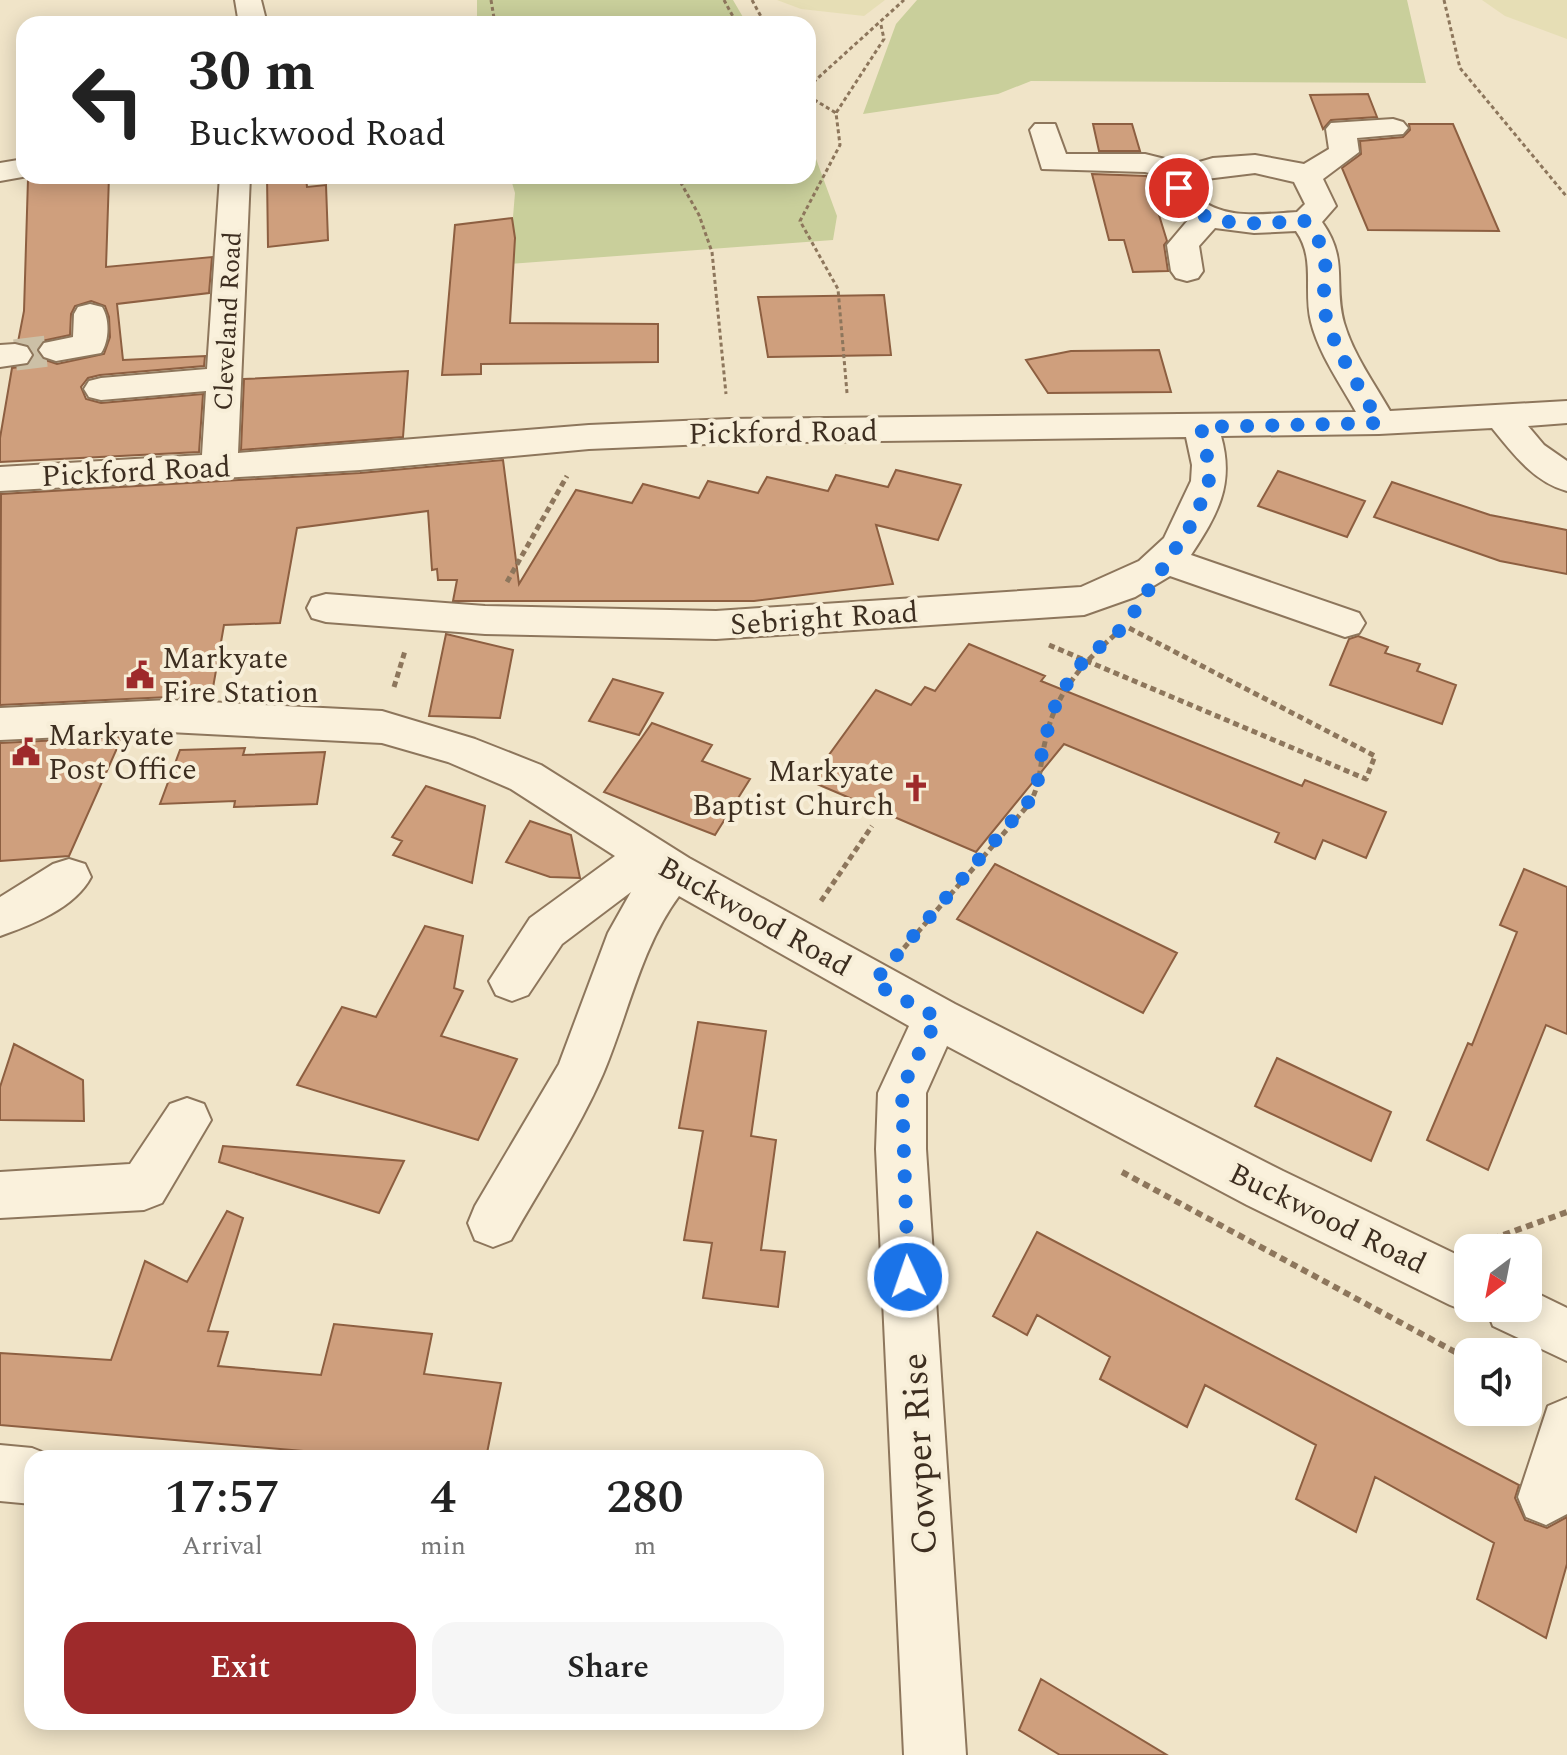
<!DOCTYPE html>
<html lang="en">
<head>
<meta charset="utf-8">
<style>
	body { margin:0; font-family:Spectral,serif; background:#f6f6f6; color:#222; height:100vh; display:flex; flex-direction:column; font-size:30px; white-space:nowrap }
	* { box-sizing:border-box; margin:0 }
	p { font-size:26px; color:#767676 }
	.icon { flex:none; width:44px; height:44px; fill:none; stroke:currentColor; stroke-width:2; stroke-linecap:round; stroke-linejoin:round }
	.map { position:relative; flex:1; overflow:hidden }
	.side { position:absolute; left:24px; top:1450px; width:800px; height:280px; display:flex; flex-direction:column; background:#fff; border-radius:24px; box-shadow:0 4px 20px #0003 }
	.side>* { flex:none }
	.guide { position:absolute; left:16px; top:16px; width:800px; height:168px; border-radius:24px; box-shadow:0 4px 20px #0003; background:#fff; color:#222; overflow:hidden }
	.needle { width:52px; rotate:212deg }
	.tools { position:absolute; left:1454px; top:1234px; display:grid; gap:16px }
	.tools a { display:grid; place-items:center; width:88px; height:88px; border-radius:16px; background:#fff; box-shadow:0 4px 20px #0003; font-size:40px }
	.pin { position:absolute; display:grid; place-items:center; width:68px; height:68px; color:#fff; margin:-34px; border:4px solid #fff; border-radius:50%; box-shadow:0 2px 8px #0007 }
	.me { position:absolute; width:88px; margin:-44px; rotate:357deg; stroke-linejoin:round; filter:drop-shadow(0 0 6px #0008) }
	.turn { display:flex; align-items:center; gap:28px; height:168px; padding:0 40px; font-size:36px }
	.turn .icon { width:104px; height:104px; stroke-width:2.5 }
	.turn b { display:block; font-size:56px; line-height:68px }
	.eta { display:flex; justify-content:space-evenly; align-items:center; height:136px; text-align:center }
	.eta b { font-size:48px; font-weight:600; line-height:56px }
	.primary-button { display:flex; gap:16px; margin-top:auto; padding:16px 40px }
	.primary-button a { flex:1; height:92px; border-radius:24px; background:#9e2a2b; color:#fff; font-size:32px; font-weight:600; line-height:92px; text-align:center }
	.primary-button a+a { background:#f6f6f6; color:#222 }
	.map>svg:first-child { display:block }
	.farmland { fill:#e6deb5 }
	.green { fill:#c9cf9b }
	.building { fill:#cf9f7d; stroke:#8d5f41; stroke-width:2; fill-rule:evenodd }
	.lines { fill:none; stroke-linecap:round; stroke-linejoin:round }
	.minor-tunnel { stroke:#ccc0a6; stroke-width:31; stroke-dasharray:31 15; stroke-linecap:butt }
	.minor-casing { stroke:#8d765c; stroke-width:4 }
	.path-far2 { stroke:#8d765c; stroke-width:3; stroke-dasharray:4 3; stroke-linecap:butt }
	.path-far1 { stroke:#8d765c; stroke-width:5; stroke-dasharray:6 4; stroke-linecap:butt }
	.path { stroke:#8d765c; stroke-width:6; stroke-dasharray:7 5; stroke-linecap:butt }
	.minor { fill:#faf1dc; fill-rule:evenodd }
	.route { stroke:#1a73e8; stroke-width:14; stroke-dasharray:0 25.2 }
	.labels { text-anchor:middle; stroke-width:8; stroke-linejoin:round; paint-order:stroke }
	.far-street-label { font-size:26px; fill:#3d2e20; stroke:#f7eed8 }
	.street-label { font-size:30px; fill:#3d2e20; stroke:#f7eed8 }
	.poi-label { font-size:30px; fill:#3d2e20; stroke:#f7eed8; text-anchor:start }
	.near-street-label { font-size:36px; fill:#3d2e20; stroke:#f7eed8 }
</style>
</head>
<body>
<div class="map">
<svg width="1567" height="1755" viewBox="0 0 1567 1755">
	<rect width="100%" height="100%" fill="#f0e4c8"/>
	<path class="farmland" d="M 777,0 L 885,0 L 864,16 L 801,9 Z
		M 1482,0 L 1567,0 L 1567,39 L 1505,16 Z"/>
	<path class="green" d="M 477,0 L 733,0 L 747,24 L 477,24 Z
		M 917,0 L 1407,0 L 1426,83 L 1031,81 L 998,94 L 863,114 L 896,24 Z
		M 808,137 L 837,216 L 833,240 L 509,264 L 515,193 L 510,176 L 808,176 Z"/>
	<path class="building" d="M 1368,94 L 1377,117 L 1331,120 L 1323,129 L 1310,95 Z
		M 1093,124 L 1132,124 L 1140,151 L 1099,151 Z
		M 1409,124 L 1453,124 L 1499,231 L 1368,230 L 1342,168 L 1361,154 L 1360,141 L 1403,137 L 1410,130 Z
		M 1092,174 L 1147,176 L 1167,241 L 1164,245 L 1168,271 L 1133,272 L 1124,240 L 1109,240 Z
		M 31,176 L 109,176 L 106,267 L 212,257 L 209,293 L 117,304 L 123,360 L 205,356 L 204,366 L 100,375 L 88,378 L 81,387 L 86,399 L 101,403 L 203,394 L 199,452 L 0,462 L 0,438 L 12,368 L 27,366 L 35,357 L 30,345 L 18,342 L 24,311 L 28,179 ZM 91,301 L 105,306 L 109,317 L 110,337 L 104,354 L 57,364 L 42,359 L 36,350 L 42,341 L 70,335 L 71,314 L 75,306 Z
		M 267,176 L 306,176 L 307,187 L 326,185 L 328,240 L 268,247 Z
		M 512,218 L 515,238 L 510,323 L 658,324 L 658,362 L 481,364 L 481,374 L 442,375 L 455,225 Z
		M 884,295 L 891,355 L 768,357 L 758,297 Z
		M 1159,350 L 1171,392 L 1048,393 L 1026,360 L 1071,351 Z
		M 408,371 L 403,437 L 241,450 L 244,379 Z
		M 503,460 L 519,584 L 576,490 L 632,503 L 643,484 L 699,498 L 708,481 L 758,493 L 767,477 L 828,491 L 836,475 L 888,487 L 896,470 L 961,485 L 938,540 L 876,525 L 893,584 L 754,601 L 453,601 L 457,580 L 438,580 L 437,569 L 432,570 L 428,511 L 297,528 L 280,623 L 224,625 L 211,699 L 169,697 L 0,705 L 1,494 L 360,473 Z
		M 1278,471 L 1365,501 L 1347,537 L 1258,506 Z
		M 1392,482 L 1490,515 L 1567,530 L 1567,574 L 1500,561 L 1374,517 Z
		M 446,634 L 513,650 L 500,718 L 429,716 Z
		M 1358,636 L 1388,647 L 1385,653 L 1420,664 L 1417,671 L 1456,685 L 1442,724 L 1330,685 L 1349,639 Z
		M 969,644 L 1045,676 L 1041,681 L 1302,786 L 1305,780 L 1386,812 L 1366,858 L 1323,840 L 1315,859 L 1275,842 L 1279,833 L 1064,744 L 976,852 L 810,781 L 876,690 L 911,705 L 925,687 L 935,691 Z
		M 613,679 L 663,693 L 639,735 L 589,721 Z
		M 652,723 L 712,745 L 702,761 L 750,779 L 715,835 L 604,792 Z
		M 122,737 L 69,856 L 0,861 L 0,743 Z
		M 245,748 L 243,755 L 325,752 L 317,804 L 234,807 L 235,801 L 160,804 L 180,750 Z
		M 426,786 L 485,806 L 472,883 L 393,855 L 402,841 L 392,837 Z
		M 530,821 L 571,835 L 580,878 L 550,877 L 506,862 Z
		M 995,864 L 1177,953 L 1143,1013 L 957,919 Z
		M 1524,869 L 1567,887 L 1567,1034 L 1546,1025 L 1488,1170 L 1427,1140 L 1468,1043 L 1472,1045 L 1517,932 L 1500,925 Z
		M 425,926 L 463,936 L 454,988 L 463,991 L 441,1036 L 517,1059 L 478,1140 L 297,1085 L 342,1007 L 376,1017 Z
		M 698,1022 L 766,1031 L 751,1136 L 776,1140 L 761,1250 L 785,1252 L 778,1307 L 703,1298 L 712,1243 L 684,1240 L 703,1131 L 679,1128 Z
		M 14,1044 L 83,1080 L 84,1121 L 0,1120 L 0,1087 Z
		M 1277,1058 L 1391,1112 L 1371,1161 L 1255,1106 Z
		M 223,1146 L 404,1161 L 379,1213 L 219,1162 Z
		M 227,1211 L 243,1218 L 208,1331 L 228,1332 L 218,1366 L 321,1375 L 334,1324 L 432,1334 L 424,1374 L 501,1383 L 486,1458 L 385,1458 L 0,1425 L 0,1353 L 111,1360 L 145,1261 L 187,1282 Z
		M 1037,1232 L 1519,1485 L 1515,1498 L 1525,1520 L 1547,1528 L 1567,1517 L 1567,1564 L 1546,1638 L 1477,1599 L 1494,1543 L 1375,1477 L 1356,1532 L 1296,1499 L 1316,1445 L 1205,1385 L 1187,1427 L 1100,1379 L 1110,1357 L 1037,1315 L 1027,1335 L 993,1316 Z
		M 1041,1679 L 1167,1755 L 1060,1755 L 1019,1730 Z"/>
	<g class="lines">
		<path class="minor-tunnel" d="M 15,355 L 56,350"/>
		<defs>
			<path id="minor" d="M 235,0 L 261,0 L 267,24 L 239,24 Z
				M 1393,119 L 1403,122 L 1408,128 L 1403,134 L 1357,138 L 1359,152 L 1323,179 L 1336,206 L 1322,222 C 1349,260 1333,283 1344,323 C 1353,354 1374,383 1390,411 L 1567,401 L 1567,423 L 1528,426 L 1544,445 L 1567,461 L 1567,491 C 1534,482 1513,454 1492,428 L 1379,434 L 1221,436 C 1235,485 1217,515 1191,555 L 1359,613 L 1365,623 L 1359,633 L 1345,637 L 1170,576 L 1135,597 L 1084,615 L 716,639 L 485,634 L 326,622 L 312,618 L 307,608 L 312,598 L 326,594 L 485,606 L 716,611 L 1081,587 L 1139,561 L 1164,538 L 1191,481 L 1192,465 L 1186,437 L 730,443 L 589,449 L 360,470 L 0,491 L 0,467 L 202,455 L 206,391 L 101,400 L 89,397 L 84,389 L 89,381 L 101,378 L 207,369 L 220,176 L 250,176 L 238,453 L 589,425 L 730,419 L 1356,412 C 1340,383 1319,354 1311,322 C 1303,290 1316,259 1296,231 L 1254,233 L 1215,228 L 1199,246 L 1203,271 L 1198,278 L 1187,281 L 1176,278 L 1171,271 L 1167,245 L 1189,219 L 1163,195 L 1170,178 L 1145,172 L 1042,169 L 1030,130 L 1035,124 L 1055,124 L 1066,154 L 1145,154 L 1189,165 L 1213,158 L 1255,155 L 1304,164 L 1329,149 L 1326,129 L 1331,123 ZM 1255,173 L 1294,182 L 1305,204 L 1297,212 C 1261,214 1221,221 1194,194 L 1206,179 Z
				M 24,159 L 24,176 L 28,176 L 0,181 L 0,163 Z
				M 90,304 L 102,307 C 110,319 109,342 101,353 L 56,361 L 44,357 L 39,350 L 44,343 L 73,337 L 74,314 L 78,307 Z
				M 15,344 L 27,347 L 32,355 L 27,363 L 0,367 L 0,345 Z
				M 169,700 L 382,711 L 475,739 L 541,765 L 689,858 L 955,1004 L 1283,1171 L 1468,1260 L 1468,1308 L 1478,1308 L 1468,1312 L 1450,1305 L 1247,1205 L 947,1046 L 926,1093 L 926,1149 L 966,1755 L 904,1755 L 876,1149 L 878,1093 L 909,1026 L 679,896 C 641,947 628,1015 603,1074 C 578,1132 541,1186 511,1240 L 493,1247 L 475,1240 L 468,1223 L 475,1206 L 559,1064 L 608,933 L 631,892 L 562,944 L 528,995 L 512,1001 L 496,995 L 489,981 L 530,918 L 615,856 L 511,789 L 448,762 L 382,743 L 169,732 L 0,740 L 0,708 Z
				M 69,859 L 85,864 L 91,877 C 75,908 31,925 0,936 L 0,897 L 53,864 Z
				M 187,1098 L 204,1104 L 211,1120 L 162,1203 L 144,1210 L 0,1218 L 0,1172 L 130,1164 L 170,1104 Z
				M 1528,1289 L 1567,1308 L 1567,1361 L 1493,1326 L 1486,1308 L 1528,1308 Z
				M 1567,1398 L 1567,1514 L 1546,1525 L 1526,1517 L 1518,1497 L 1548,1406 Z
				M 0,1445 L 32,1448 L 52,1456 L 32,1458 L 32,1504 L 0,1501 Z"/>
		</defs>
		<use href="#minor" class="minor-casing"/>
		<path class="path-far2" d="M 491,0 L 495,24
			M 724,0 L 737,24
			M 752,0 L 765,24
			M 1444,0 L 1460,68 L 1567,197
			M 808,87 L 904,0
			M 808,96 L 836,113
			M 677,176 L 699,215 L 712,252 L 726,394
			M 847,393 L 838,289 L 800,221 L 840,145 L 836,113 L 884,39 L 881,25"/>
		<path class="path-far1" d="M 507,582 L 567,476
			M 1049,645 L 1366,779 L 1375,756 L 1129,628
			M 394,687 L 405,651
			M 821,901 L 872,826
			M 904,948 L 1030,803 C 1041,783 1040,763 1045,742 C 1054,695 1082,663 1117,633"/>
		<path class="path" d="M 1122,1172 L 1468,1359
			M 1481,1243 L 1567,1212"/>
		<use href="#minor" class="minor"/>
	</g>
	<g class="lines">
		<path class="route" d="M 908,1277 L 902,1093 L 910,1070 L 938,1018 L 873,983 L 1036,793 L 1043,745 L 1058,697 L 1084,660 L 1125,626 L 1191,525 L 1208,487 L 1210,471 L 1201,427 L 1379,423 C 1363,392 1341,360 1329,327 C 1313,282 1343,266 1305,221 C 1264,222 1205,233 1178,195 L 1179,188"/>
	</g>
	<defs>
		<symbol id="civic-bare" viewBox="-9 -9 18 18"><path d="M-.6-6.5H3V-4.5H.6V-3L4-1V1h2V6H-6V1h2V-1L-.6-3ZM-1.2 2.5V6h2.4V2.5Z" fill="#9e2a2b" stroke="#f7eed8" stroke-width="2.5" paint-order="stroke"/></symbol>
		<symbol id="church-bare" viewBox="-9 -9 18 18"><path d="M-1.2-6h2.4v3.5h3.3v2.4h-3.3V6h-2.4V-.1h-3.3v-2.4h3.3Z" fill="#9e2a2b" stroke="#f7eed8" stroke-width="2.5" paint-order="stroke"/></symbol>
	</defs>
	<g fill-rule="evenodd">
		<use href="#civic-bare" x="120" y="655" width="40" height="40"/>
		<use href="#civic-bare" x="6" y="732" width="40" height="40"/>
		<use href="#church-bare" x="896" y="768" width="40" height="40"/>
	</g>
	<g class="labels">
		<g class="far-street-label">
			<text transform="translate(227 321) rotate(-87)" y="9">Cleveland Road</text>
		</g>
		<g class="street-label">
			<text transform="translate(783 432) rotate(-1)" y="10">Pickford Road</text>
			<text transform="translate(136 471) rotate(-3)" y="10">Pickford Road</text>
			<text transform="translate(824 618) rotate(-4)" y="10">Sebright Road</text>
			<text transform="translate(755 916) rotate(29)" y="10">Buckwood Road</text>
			<text transform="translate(1328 1218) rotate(26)" y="10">Buckwood Road</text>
		</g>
		<g class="poi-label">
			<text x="162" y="668">Markyate<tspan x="162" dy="34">Fire Station</tspan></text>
			<text x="48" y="745">Markyate<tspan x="48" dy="34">Post Office</tspan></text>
			<text x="894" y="781" text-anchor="end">Markyate<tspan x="894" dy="34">Baptist Church</tspan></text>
		</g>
		<g class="near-street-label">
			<text transform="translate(918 1454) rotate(-93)" y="13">Cowper Rise</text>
		</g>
	</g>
</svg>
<div class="tools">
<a><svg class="needle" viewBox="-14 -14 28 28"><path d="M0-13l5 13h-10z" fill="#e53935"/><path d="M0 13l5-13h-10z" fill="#767676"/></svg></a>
<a><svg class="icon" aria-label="sound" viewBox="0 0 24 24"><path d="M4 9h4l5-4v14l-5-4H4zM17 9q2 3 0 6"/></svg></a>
</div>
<div class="pin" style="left:1179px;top:188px;background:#d93025"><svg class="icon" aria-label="arrive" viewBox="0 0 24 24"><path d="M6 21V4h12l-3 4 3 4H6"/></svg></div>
<svg class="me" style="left:908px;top:1277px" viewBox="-20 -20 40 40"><circle r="17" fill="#1a73e8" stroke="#fff" stroke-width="3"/><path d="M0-11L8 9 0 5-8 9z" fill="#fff"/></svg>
<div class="guide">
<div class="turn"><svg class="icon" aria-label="left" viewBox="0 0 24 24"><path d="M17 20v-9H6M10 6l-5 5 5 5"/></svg><div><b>30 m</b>Buckwood Road</div></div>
</div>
<section class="side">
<div class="eta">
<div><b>17:57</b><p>Arrival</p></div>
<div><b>4</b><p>min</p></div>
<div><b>280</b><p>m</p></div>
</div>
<div class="primary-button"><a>Exit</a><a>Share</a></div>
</section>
</div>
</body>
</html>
